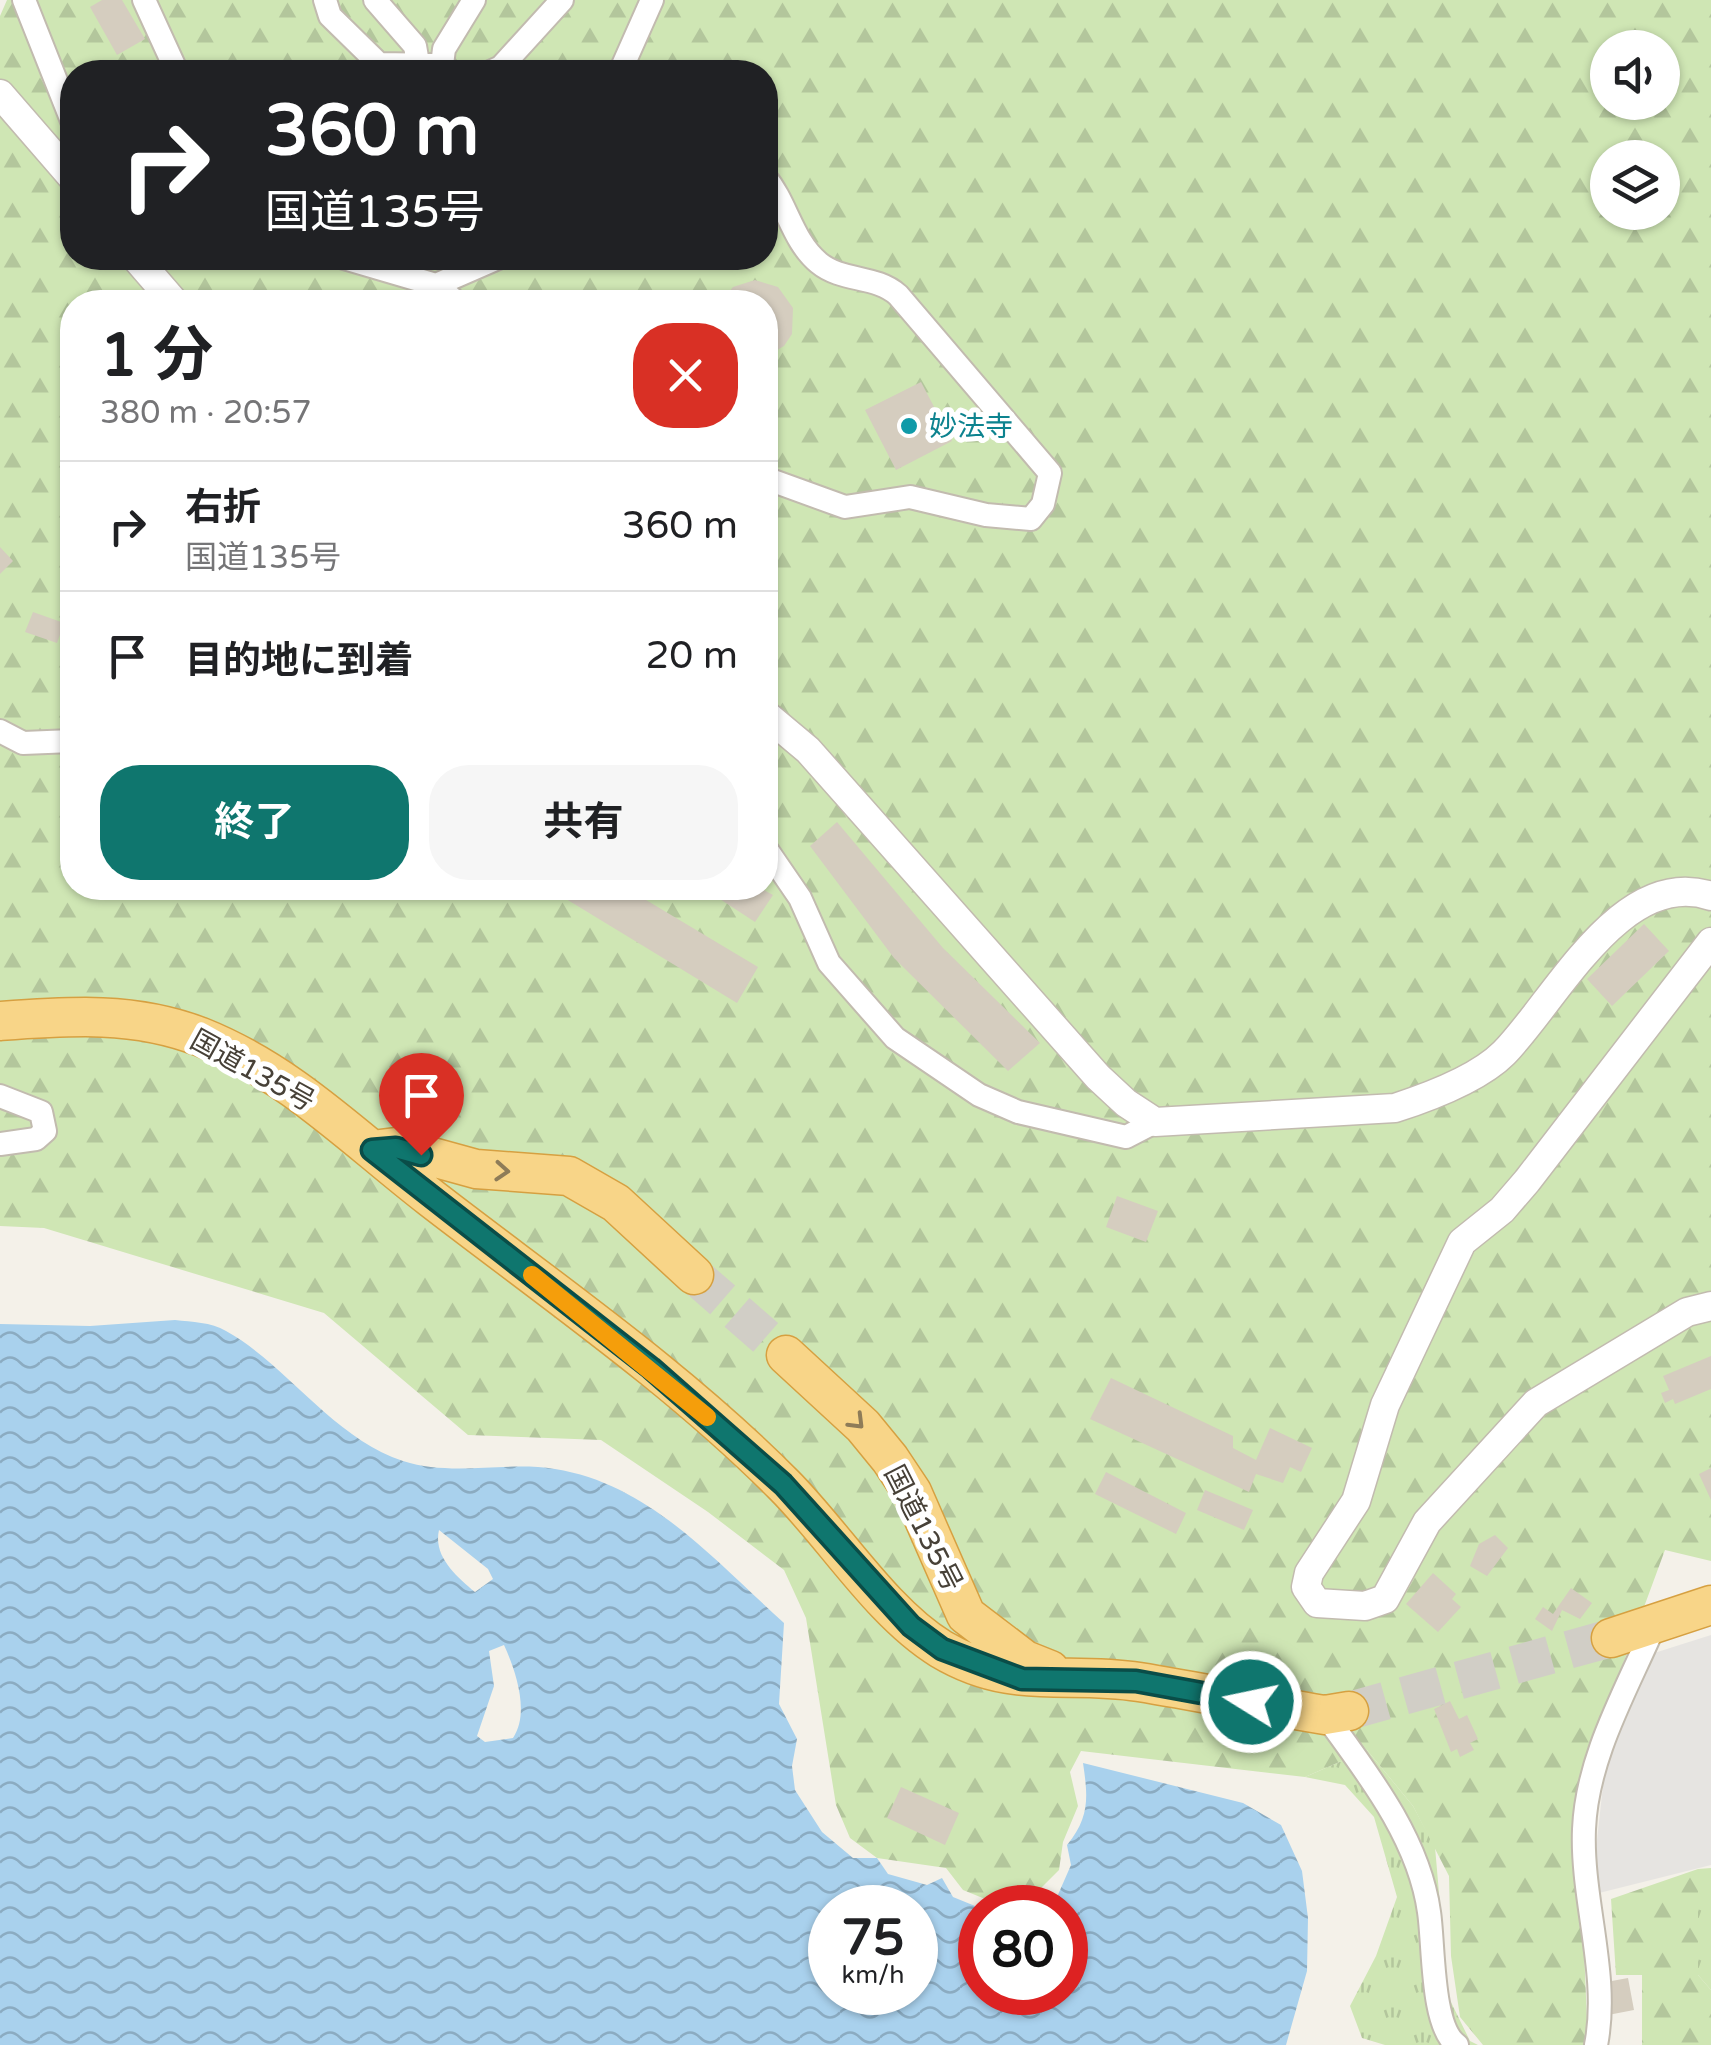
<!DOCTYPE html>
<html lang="ja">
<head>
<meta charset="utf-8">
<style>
	body { margin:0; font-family:"Varela Round","Noto Sans JP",sans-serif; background:#f6f6f6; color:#202124; height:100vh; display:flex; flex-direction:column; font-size:38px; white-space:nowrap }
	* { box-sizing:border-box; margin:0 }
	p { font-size:32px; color:#757577 }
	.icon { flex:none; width:55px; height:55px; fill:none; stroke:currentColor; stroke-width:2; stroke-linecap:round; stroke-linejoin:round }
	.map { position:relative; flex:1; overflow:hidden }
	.panel { position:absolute; left:60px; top:290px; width:718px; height:610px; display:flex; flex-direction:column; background:#fff; border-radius:40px; box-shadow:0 2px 8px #0004 }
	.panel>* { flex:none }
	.top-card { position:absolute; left:60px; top:60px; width:718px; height:210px; border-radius:40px; box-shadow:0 2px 8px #0004; background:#202124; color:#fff; overflow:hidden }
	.controls { position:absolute; left:1590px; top:30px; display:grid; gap:20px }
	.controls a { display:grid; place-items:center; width:90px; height:90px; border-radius:50%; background:#fff; box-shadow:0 2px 8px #0004; font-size:50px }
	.speed { position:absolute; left:808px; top:1885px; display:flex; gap:20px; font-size:50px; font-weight:700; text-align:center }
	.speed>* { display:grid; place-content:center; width:130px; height:130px; border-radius:50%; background:#fff; box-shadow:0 2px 8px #0004; line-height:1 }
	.speed small { font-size:25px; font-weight:400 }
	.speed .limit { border:15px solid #d22; background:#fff; color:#111 }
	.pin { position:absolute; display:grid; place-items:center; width:85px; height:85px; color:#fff; margin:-102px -42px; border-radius:50% 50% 50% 0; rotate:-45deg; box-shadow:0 0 10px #0007 }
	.pin .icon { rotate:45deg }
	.me { position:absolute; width:110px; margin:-55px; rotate:280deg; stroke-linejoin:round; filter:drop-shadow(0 0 8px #0008) }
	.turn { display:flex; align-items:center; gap:35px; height:210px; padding:0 40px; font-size:45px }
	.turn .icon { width:130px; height:130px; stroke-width:2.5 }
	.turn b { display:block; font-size:70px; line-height:85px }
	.round { display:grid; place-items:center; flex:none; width:105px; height:105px; border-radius:40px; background:#f6f6f6 }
	.head { display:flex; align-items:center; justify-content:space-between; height:170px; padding:0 40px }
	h1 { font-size:60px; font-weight:700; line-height:75px }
	.button { display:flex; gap:20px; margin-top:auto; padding:20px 40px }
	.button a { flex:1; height:115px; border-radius:40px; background:#0f766e; color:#fff; font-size:40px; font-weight:700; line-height:115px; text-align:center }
	.button a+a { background:#f6f6f6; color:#202124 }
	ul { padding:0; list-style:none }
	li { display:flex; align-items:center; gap:30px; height:130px; padding:0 40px; border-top:2px solid #e0e0e0 }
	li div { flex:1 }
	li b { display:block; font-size:38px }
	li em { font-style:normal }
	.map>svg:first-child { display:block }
	.grass { fill:url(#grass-tufts) }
	.forest { fill:url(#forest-firs); fill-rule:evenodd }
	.parking { fill:#e6e4e1 }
	.water { fill:url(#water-waves); fill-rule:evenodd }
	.building { fill:#d5cdbf }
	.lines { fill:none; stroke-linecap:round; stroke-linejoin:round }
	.trunk-tunnel { stroke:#d1cec6; stroke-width:38; stroke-dasharray:38 19; stroke-linecap:butt }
	.minor-casing { stroke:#c2bbaf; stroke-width:26 }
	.tertiary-casing { stroke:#c2bbaf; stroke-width:31 }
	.trunk-casing { stroke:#d6a041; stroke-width:41 }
	.minor { stroke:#fff; stroke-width:22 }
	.tertiary { stroke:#fff; stroke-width:28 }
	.trunk { stroke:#f8d588; stroke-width:38 }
	.oneway { stroke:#8e7c58 }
	.route-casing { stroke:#0a4d48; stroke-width:25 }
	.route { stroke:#0f766e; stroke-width:18 }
	.slow { stroke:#f59e0b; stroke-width:18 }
	.culture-dot { fill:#0f9aa8; stroke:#fff; stroke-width:4 }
	.labels { text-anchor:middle; stroke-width:10; stroke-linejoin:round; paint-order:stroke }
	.culture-label { font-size:28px; fill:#0d838f; stroke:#fff; text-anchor:start }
	.street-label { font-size:28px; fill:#474138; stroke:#fff }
</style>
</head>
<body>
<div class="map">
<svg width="1711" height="2045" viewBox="0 0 1711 2045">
	<defs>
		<pattern id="grass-tufts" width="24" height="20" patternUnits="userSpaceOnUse" patternTransform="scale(2.5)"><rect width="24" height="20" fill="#cfe6b4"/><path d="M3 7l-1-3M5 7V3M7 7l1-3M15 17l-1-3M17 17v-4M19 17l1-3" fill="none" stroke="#b3c69c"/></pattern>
		<pattern id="forest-firs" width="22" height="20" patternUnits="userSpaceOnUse" patternTransform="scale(2.5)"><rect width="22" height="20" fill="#cfe6b4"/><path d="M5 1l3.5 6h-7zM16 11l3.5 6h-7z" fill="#b3c69c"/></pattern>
		<pattern id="water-waves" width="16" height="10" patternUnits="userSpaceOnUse" patternTransform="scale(2.5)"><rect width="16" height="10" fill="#a9d1ed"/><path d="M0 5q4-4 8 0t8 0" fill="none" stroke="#8babc1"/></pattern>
	</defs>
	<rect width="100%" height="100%" fill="#f4f1e9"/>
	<path class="grass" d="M 1367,1750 L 1413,1806 L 1435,1847 L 1448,1996 L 1470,2041 L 1478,2045 L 1385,2045 L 1362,2038 L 1350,2006 L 1376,1956 L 1397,1897 L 1374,1817 L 1345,1785 L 1305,1777 Z
		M 1711,1868 L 1711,1990 L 1698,1975 L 1698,1869 Z"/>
	<path class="forest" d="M 7,0 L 1711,0 L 1711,1561 L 1665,1550 L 1592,1748 L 1579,1828 L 1588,2045 L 1483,2045 L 1460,2017 L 1451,1956 L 1449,1876 L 1413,1806 L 1367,1750 L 1305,1777 L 1081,1751 L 1070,1772 L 1078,1806 L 1063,1842 L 1059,1870 L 1038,1891 L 995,1903 L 963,1890 L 946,1868 L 877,1858 L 850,1838 L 836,1805 L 806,1618 L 784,1570 L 708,1512 L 601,1440 L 468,1435 L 324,1313 L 44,1228 L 0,1226 L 0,16 ZM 1608,48 L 1662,48 L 1662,102 L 1608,102 ZM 72,72 L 765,72 L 765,258 L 72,258 ZM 1608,158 L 1662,158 L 1662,212 L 1608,212 ZM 72,302 L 765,302 L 765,888 L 72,888 Z
		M 1698,1869 L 1698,1975 L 1711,1990 L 1711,2045 L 1642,2045 L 1642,1975 L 1616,1975 L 1611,1899 Z"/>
	<path class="parking" d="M 1711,1635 L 1711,1865 L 1591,1895 L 1605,1767 L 1648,1655 Z"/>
	<path class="water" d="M 175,1320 C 192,1322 211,1322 226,1331 C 286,1364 333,1438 403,1461 C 453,1477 505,1461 555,1469 C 650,1484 715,1561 784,1623 L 779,1704 L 797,1739 L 792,1766 L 795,1790 L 822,1832 L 853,1858 L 877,1858 L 888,1874 L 927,1885 L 942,1878 L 953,1897 L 980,1908 L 980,1992 L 1065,1992 L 1065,1908 L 1010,1907 L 1021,1898 L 1035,1902 L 1057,1897 L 1071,1865 L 1067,1845 C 1090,1817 1088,1797 1083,1763 L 1243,1803 L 1281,1825 L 1302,1871 L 1308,1918 L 1307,1971 L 1286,2045 L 0,2045 L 0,1324 L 90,1326 ZM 439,1530 L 488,1569 L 493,1579 L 475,1592 C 456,1576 433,1556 439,1530 ZM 504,1645 C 516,1671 530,1713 513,1738 L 485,1742 L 477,1736 L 494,1686 L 489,1651 ZM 830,1908 L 915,1908 L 915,1992 L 830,1992 Z"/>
	<path class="building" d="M 102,0 L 122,0 L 145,39 L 117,55 L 90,7 Z
		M 755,280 L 778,287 L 793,308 L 792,334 L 784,346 L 765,357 L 765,302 L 721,302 L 733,287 Z
		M 921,382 L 952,441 L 896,470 L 865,410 Z
		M 0,547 L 13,561 L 0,574 Z
		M 33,612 L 64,623 L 57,643 L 25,632 Z
		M 837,822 L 943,948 L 1040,1043 L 1008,1071 L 894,958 L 810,846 Z
		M 548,888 L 626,888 L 758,967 L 737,1003 Z
		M 703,888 L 760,888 L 773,895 L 755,922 Z
		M 1644,924 L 1669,951 L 1612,1006 L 1587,979 Z
		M 1117,1196 L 1158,1211 L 1146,1242 L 1106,1227 Z
		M 1711,1356 L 1711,1389 L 1675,1404 L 1673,1399 L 1665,1403 L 1661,1393 L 1669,1390 L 1663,1376 Z
		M 1111,1378 L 1233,1436 L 1233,1448 L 1256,1460 L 1270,1428 L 1312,1448 L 1301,1472 L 1290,1467 L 1283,1483 L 1256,1474 L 1249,1492 L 1090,1419 Z
		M 1711,1468 L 1711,1500 L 1699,1474 Z
		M 1106,1472 L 1186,1513 L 1176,1534 L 1095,1494 Z
		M 1205,1490 L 1253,1510 L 1244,1530 L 1197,1510 Z
		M 1495,1535 L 1508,1548 L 1487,1576 L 1470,1566 L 1479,1544 Z
		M 1433,1573 L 1456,1594 L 1452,1599 L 1461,1607 L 1438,1632 L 1406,1604 Z
		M 1571,1588 L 1592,1603 L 1580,1619 L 1562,1610 L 1552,1631 L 1535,1619 L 1543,1607 L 1553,1614 Z
		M 1450,1701 L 1459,1719 L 1467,1715 L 1478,1739 L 1470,1743 L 1474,1750 L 1460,1757 L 1457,1749 L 1451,1752 L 1434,1709 Z
		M 901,1787 L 959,1813 L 945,1845 L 887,1818 Z
		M 1628,1978 L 1634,2010 L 1608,2015 L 1601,1983 Z"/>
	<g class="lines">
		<path class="trunk-tunnel" d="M 694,1275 L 786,1355
			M 1349,1711 L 1611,1638"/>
		<defs>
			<path id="minor" d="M 24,0 L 72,121
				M 144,0 L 177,72
				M 325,0 L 330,16 L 379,64 L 442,65 L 449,72
				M 375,0 L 415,46 L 418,63
				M 442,65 L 444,49 L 474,0
				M 490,72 L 501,67 L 562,0
				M 620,72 L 652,0
				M 765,177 C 787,203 792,241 819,263 C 842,282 876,275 898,295 L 1050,473 L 1043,504 L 1031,519 L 986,515 L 910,497 L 845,507 L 765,478
				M 344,258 L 436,285
				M 456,302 L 436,285 L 498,258
				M 0,731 L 23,743 L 72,741
				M 765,847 L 800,898 L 829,963 L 895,1038 L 979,1095 L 1018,1112 L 1126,1137 L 1155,1122
				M 0,1096 L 41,1112 L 45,1131 L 36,1139 L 0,1144
				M 1325,1715 C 1368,1774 1419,1839 1429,1912 C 1434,1944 1431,2027 1457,2045
				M 1596,2045 C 1610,1975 1581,1900 1584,1829 C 1587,1757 1626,1691 1654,1626"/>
			<path id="tertiary" d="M 0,94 L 72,177
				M 136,258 L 174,302
				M 765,714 L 808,750 L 1098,1077 L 1126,1103 L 1155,1122 L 1395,1108 C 1429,1097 1478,1079 1504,1053 C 1556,1000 1622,866 1711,896
				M 1711,942 L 1527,1181 L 1502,1210 L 1462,1242 L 1385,1405 L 1356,1501 L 1309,1573 L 1306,1587 L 1317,1603 L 1365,1606 L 1385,1599 L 1427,1522 L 1536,1403 L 1687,1312 L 1711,1306"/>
			<path id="trunk" d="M 0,1021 C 69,1016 135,1011 201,1037 C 291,1073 356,1140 431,1198 C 550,1290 678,1378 784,1485 C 834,1535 881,1612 941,1649 C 1013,1692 1066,1670 1139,1682 C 1201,1692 1263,1705 1325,1715 L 1349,1711
				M 372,1150 L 396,1147 L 476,1169 L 569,1176 L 616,1203 L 694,1275
				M 786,1355 L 863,1426 L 890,1459 L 912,1492 L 966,1615 L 1025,1660 L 1050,1670
				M 1611,1638 L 1711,1605"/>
		</defs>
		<use href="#minor" class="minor-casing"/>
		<use href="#tertiary" class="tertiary-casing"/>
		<use href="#trunk" class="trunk-casing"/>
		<use href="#minor" class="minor"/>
		<use href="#tertiary" class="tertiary"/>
		<use href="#trunk" class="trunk"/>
	</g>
	<defs><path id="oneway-chevron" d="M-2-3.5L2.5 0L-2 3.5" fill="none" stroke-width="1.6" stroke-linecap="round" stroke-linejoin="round" transform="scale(2.5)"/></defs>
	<g class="oneway">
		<use href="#oneway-chevron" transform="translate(502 1171) rotate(4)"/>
		<use href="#oneway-chevron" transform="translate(857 1422) rotate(45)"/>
	</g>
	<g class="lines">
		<defs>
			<path id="route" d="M 421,1155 L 396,1148 L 372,1150 L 651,1368 L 783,1484 L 911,1626 L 942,1649 L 1022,1679 L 1136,1681 L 1251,1702"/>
		</defs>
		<use href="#route" class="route-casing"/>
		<use href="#route" class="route"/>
		<path class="slow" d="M 532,1275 L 707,1417"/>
	</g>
	<circle class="culture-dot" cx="909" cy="426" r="10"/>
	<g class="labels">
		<g class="culture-label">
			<text x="929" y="436">妙法寺</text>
		</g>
		<g class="street-label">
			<text transform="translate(253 1070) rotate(29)" y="10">国道135号</text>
			<text transform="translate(924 1528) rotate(63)" y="10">国道135号</text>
		</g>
	</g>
</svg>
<div class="controls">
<a><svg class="icon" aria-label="sound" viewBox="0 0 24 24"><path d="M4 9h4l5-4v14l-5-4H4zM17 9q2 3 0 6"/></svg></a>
<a><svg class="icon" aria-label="layers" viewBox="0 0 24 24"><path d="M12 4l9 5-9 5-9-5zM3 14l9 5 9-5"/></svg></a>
</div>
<div class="speed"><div>75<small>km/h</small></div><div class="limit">80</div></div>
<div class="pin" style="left:421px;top:1155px;background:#d93025"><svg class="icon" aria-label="arrive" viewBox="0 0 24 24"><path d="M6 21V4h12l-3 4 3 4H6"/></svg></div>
<svg class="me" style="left:1251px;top:1702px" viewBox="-20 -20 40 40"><circle r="17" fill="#0f766e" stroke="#fff" stroke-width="3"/><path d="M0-11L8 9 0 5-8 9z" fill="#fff"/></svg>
<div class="top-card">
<div class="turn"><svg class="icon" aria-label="right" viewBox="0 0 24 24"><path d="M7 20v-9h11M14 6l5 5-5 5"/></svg><div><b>360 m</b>国道135号</div></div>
</div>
<section class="panel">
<div class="head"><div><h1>1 分</h1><p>380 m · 20:57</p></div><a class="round" style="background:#d93025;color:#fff"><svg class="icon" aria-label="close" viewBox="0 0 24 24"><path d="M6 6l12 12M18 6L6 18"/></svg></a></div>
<ul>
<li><svg class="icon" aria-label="right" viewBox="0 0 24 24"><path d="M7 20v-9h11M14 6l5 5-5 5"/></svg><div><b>右折</b><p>国道135号</p></div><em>360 m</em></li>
<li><svg class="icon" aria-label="arrive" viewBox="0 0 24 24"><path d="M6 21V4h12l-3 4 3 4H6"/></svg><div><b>目的地に到着</b></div><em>20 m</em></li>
</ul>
<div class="button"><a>終了</a><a>共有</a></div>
</section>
</div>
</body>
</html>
